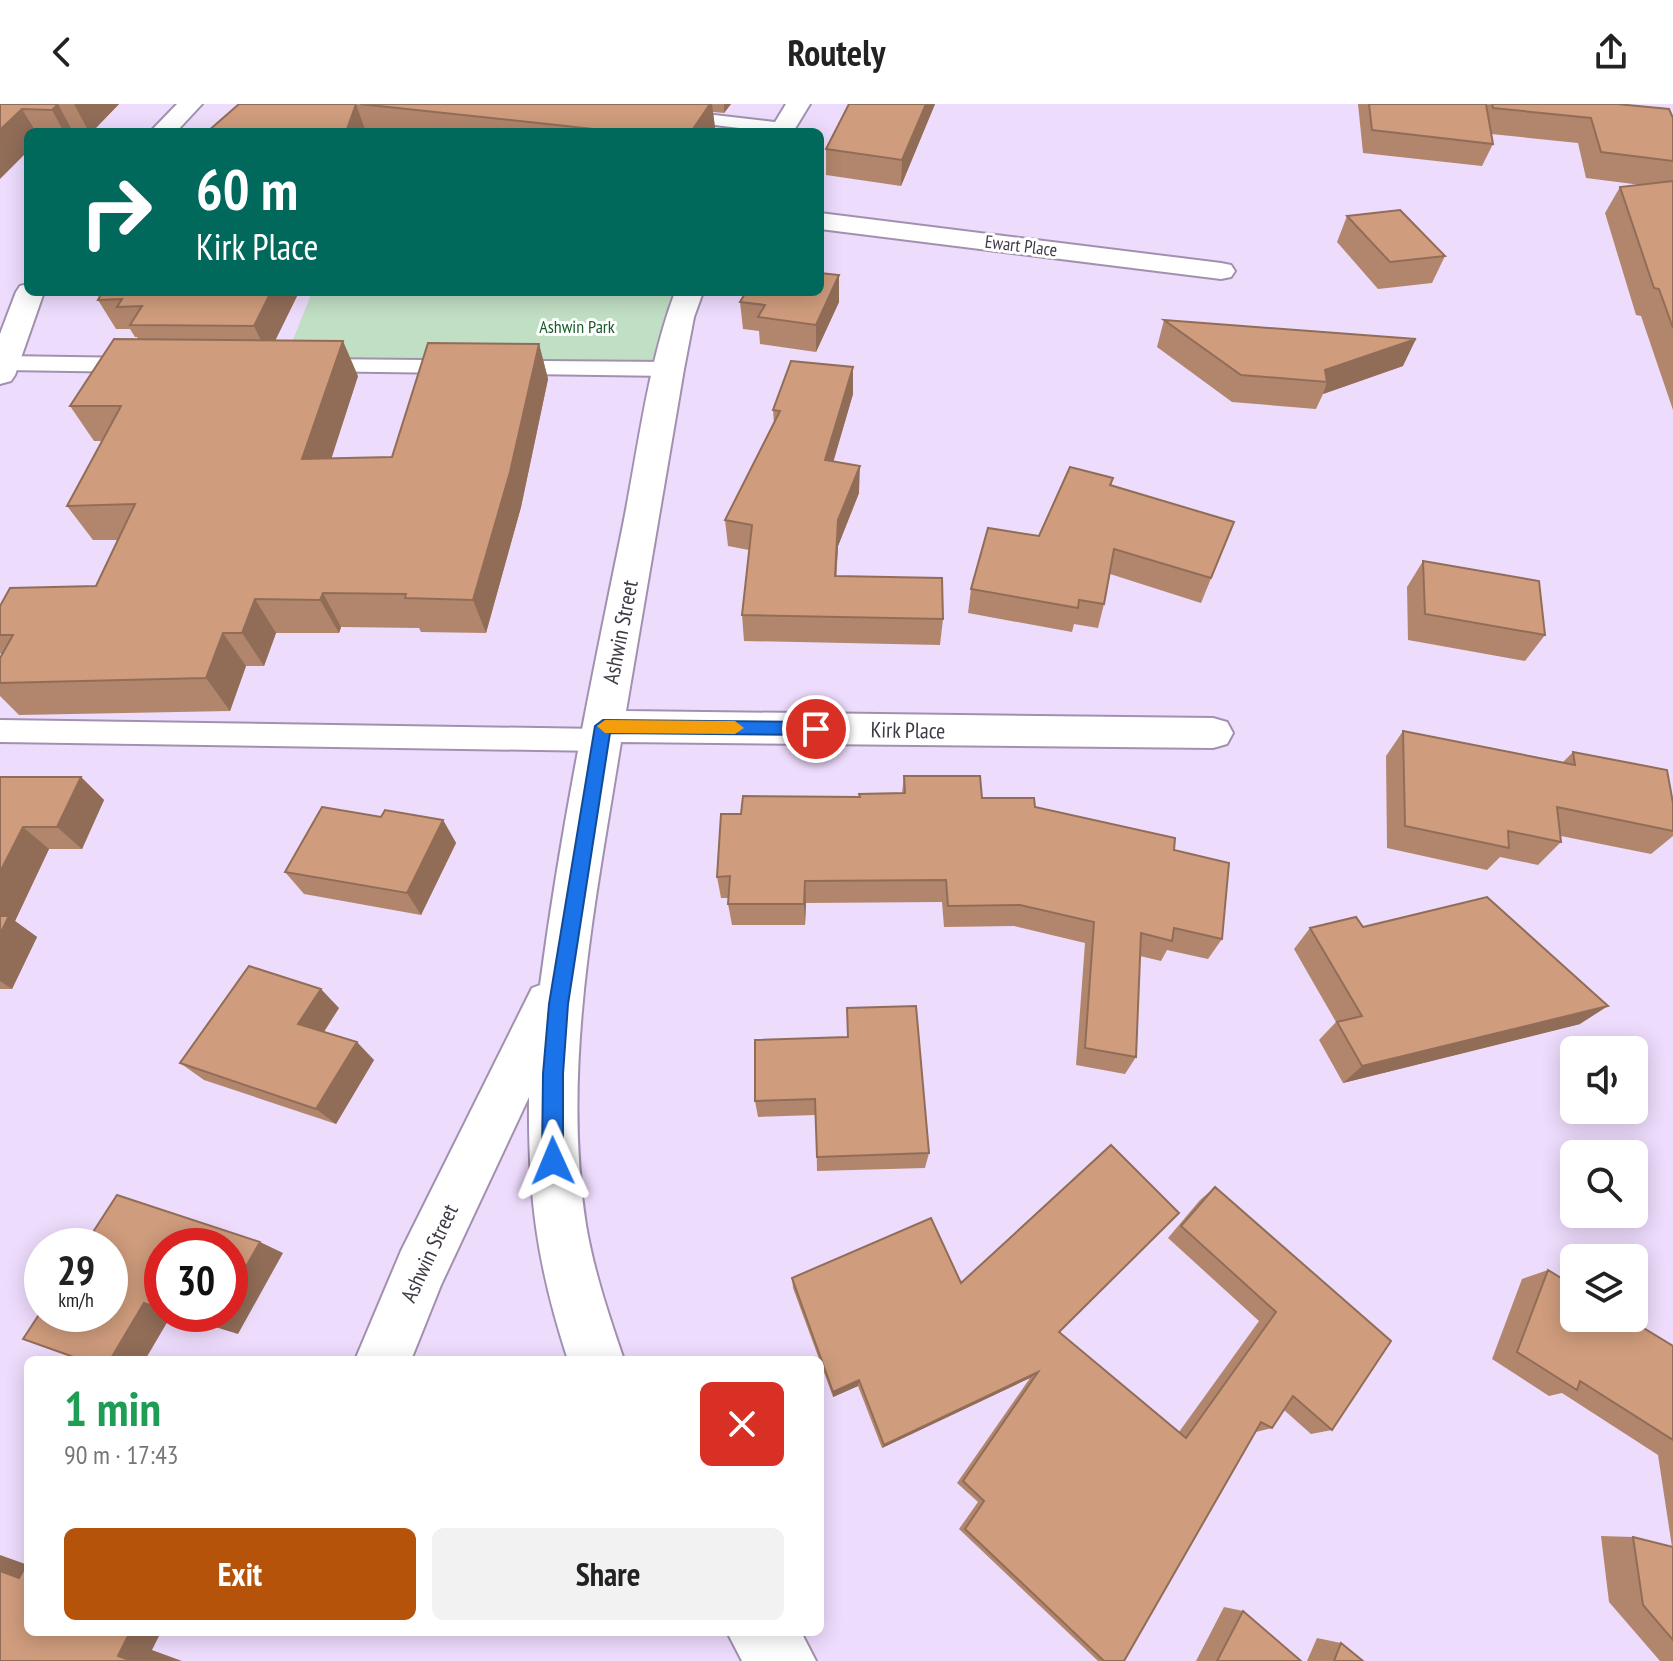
<!DOCTYPE html>
<html lang="en">
<head>
<meta charset="utf-8">
<style>
	body { margin:0; font-family:"PT Sans Narrow",sans-serif; background:#f2f2f2; color:#222; height:100vh; display:flex; flex-direction:column; font-size:30px; white-space:nowrap }
	* { box-sizing:border-box; margin:0 }
	p { font-size:26px; color:#767676 }
	.icon { flex:none; width:44px; height:44px; fill:none; stroke:currentColor; stroke-width:2; stroke-linecap:round; stroke-linejoin:round }
	.map { position:relative; flex:1; overflow:hidden }
	.panel { position:absolute; left:24px; top:1252px; width:800px; height:280px; display:flex; flex-direction:column; background:#fff; border-radius:12px; box-shadow:0 4px 20px #0003 }
	.panel>* { flex:none }
	.hud { position:absolute; left:24px; top:24px; width:800px; height:168px; border-radius:12px; box-shadow:0 4px 20px #0003; background:#00695c; color:#fff; overflow:hidden }
	.tools { position:absolute; left:1560px; top:932px; display:grid; gap:16px }
	.tools a { display:grid; place-items:center; width:88px; height:88px; border-radius:12px; background:#fff; box-shadow:0 4px 20px #0003; font-size:40px }
	.speed { position:absolute; left:24px; top:1124px; display:flex; gap:16px; font-size:40px; font-weight:700; text-align:center }
	.speed>* { display:grid; place-content:center; width:104px; height:104px; border-radius:50%; background:#fff; box-shadow:0 4px 20px #0003; line-height:1 }
	.speed small { font-size:20px; font-weight:400 }
	.speed .limit { border:12px solid #d22; background:#fff; color:#111 }
	.pin { position:absolute; display:grid; place-items:center; width:68px; height:68px; color:#fff; margin:-34px; border:4px solid #fff; border-radius:50%; box-shadow:0 2px 8px #0007 }
	.me { position:absolute; width:88px; margin:-44px; rotate:359deg; stroke-linejoin:round; filter:drop-shadow(0 0 6px #0008) }
	.turn { display:flex; align-items:center; gap:28px; height:168px; padding:0 40px; font-size:36px }
	.turn .icon { width:104px; height:104px; stroke-width:2.5 }
	.turn b { display:block; font-size:56px; line-height:68px }
	.round { display:grid; place-items:center; flex:none; width:84px; height:84px; border-radius:12px; background:#f2f2f2 }
	.overview { display:flex; align-items:center; justify-content:space-between; height:136px; padding:0 40px }
	h1 { font-size:48px; font-weight:600; line-height:60px; color:#1e9e55 }
	.primary-button { display:flex; gap:16px; margin-top:auto; padding:16px 40px }
	.primary-button a { flex:1; height:92px; border-radius:12px; background:#b45309; color:#fff; font-size:32px; font-weight:600; line-height:92px; text-align:center }
	.primary-button a+a { background:#f2f2f2; color:#222 }
	header { display:flex; justify-content:space-between; align-items:center; height:104px; padding:0 40px; background:#fff; font-size:36px; font-weight:600 }
	.map>svg:first-child { display:block }
	.green { fill:#c1dfc5 }
	.lines { fill:none; stroke-linecap:round; stroke-linejoin:round }
	.service-casing { stroke:#a191af; stroke-width:4 }
	.minor-casing { stroke:#a191af; stroke-width:4 }
	.service { fill:#fff; fill-rule:evenodd }
	.minor { fill:#fff; fill-rule:evenodd }
	.wall { fill:#b2866c }
	.shaded-wall { fill:#916d58 }
	.building { fill:#cf9c7d; stroke:#916d58; stroke-width:2 }
	.route { fill:#1a73e8; stroke:#114b97; stroke-width:2 }
	.slow { fill:#f59e0b }
	.labels { text-anchor:middle; stroke-width:6; stroke-linejoin:round; paint-order:stroke }
	.far-street-label { font-size:18px; fill:#403946; stroke:#fff }
	.far-park-label { font-size:18px; fill:#185c2a; stroke:#fff }
	.street-label { font-size:22px; fill:#403946; stroke:#fff }
</style>
</head>
<body>
<header><svg class="icon" aria-label="back" viewBox="0 0 24 24"><path d="M15 5l-7 7 7 7"/></svg>Routely<svg class="icon" aria-label="share" viewBox="0 0 24 24"><path d="M12 15V3M7 8l5-5 5 5M5 13v7h14v-7"/></svg></header>
<div class="map">
<svg width="1673" height="1557" viewBox="0 0 1673 1557">
	<rect width="100%" height="100%" fill="#eedcfd"/>
	<path class="green" d="M 312,188 L 685,188 L 671,260 L 285,256 Z"/>
	<g class="lines">
		<defs>
			<path id="service" d="M 671,6 L 783,19 L 792,24 L 788,28 L 772,28 L 665,15 L 662,11 Z
				M 4,252 L 138,254 L 149,261 L 138,268 L 4,266 L 0,265 L 0,253 Z
				M 313,255 L 669,258 L 680,265 L 669,272 L 305,267 L 302,262 Z
				M 0,616 L 601,625 L 611,628 L 616,636 L 611,644 L 601,647 L 0,638 Z"/>
			<path id="minor" d="M 177,0 L 202,0 L 176,28 L 150,28 Z
				M 786,0 L 810,0 L 793,28 L 769,28 Z
				M 820,109 L 1221,159 L 1231,161 L 1235,167 L 1231,173 L 1221,175 L 820,125 Z
				M 28,180 L 28,188 L 44,188 L 15,271 L 11,277 L 0,280 L 0,230 L 16,188 L 20,182 Z
				M 675,188 L 703,188 L 694,213 L 684,265 L 626,607 L 1213,614 L 1227,618 L 1233,629 L 1227,640 L 1213,644 L 621,638 C 596,795 561,962 586,1121 C 594,1168 609,1212 624,1256 L 568,1256 C 537,1161 528,1093 529,993 L 441,1181 L 411,1256 L 355,1256 L 401,1147 L 532,884 L 540,881 C 560,728 591,577 622,426 C 638,347 647,263 675,188 Z
				M 727,1528 L 801,1528 L 816,1557 L 742,1557 Z"/>
		</defs>
		<use href="#service" class="service-casing"/>
		<use href="#minor" class="minor-casing"/>
		<use href="#service" class="service"/>
		<use href="#minor" class="minor"/>
	</g>
	<path class="wall" d="M 0,0 L 119,0 L 92,28 L 28,28 Z
		M 239,0 L 731,0 L 724,9 L 713,8 L 715,24 L 712,28 L 207,28 Z
		M 935,0 L 901,82 L 826,71 L 826,45 Z
		M 1358,0 L 1617,0 L 1673,14 L 1673,306 L 1641,212 L 1636,211 L 1605,109 L 1620,83 L 1641,81 L 1586,74 L 1578,39 L 1491,30 L 1493,40 L 1482,62 L 1363,49 Z
		M 1347,112 L 1445,152 L 1432,179 L 1378,185 L 1337,138 Z
		M 839,171 L 839,198 L 816,248 L 760,240 L 759,227 L 743,225 L 740,198 Z
		M 102,188 L 299,188 L 275,237 L 358,272 L 331,354 L 392,353 L 539,240 L 548,275 L 521,403 L 486,529 L 421,528 L 419,524 L 341,523 L 339,529 L 276,529 L 264,562 L 246,562 L 230,607 L 19,611 L 0,592 L 0,554 L 2,551 L 0,549 L 0,502 L 96,482 L 118,436 L 93,436 L 67,402 L 102,337 L 94,337 L 70,302 L 138,235 L 137,233 L 135,233 L 130,225 L 116,225 L 98,196 Z
		M 1164,216 L 1403,262 L 1323,290 L 1316,305 L 1232,298 L 1157,243 Z
		M 853,290 L 833,358 L 859,389 L 838,442 L 836,472 L 943,515 L 940,541 L 744,537 L 742,511 L 749,446 L 728,442 L 725,416 L 774,319 L 773,306 Z
		M 1113,374 L 1111,382 L 1234,418 L 1201,499 L 1110,470 L 1104,500 L 1098,524 L 1074,520 L 1072,528 L 968,509 L 971,485 Z
		M 1423,457 L 1545,531 L 1525,557 L 1408,536 L 1407,483 Z
		M 1403,627 L 1563,658 L 1573,648 L 1673,699 L 1673,732 L 1651,750 L 1561,732 L 1561,738 L 1538,761 L 1500,753 L 1487,766 L 1387,744 L 1386,652 Z
		M 904,672 L 982,694 L 1035,703 L 1174,746 L 1222,835 L 1208,855 L 1167,846 L 1161,857 L 1140,852 L 1136,953 L 1125,970 L 1076,961 L 1085,839 L 1014,822 L 944,823 L 942,798 L 806,799 L 805,821 L 732,821 L 728,800 L 728,794 L 721,794 L 717,773 L 741,710 L 860,693 L 902,689 Z
		M 0,673 L 81,673 L 104,696 L 82,745 L 49,745 L 15,817 L 37,833 L 12,885 L 0,885 Z
		M 381,713 L 443,716 L 456,739 L 421,811 L 304,790 L 285,768 Z
		M 1363,823 L 1580,920 L 1343,979 L 1319,936 L 1336,918 L 1294,845 L 1310,824 Z
		M 339,904 L 324,928 L 374,956 L 336,1020 L 204,976 L 180,959 Z
		M 847,904 L 929,1049 L 925,1064 L 817,1067 L 816,1011 L 758,1013 L 755,997 L 847,933 Z
		M 1215,1083 L 1391,1237 L 1332,1326 L 1311,1330 L 1284,1306 L 1272,1324 L 1256,1328 L 1124,1557 L 1098,1557 L 959,1425 L 978,1398 L 957,1379 L 1030,1274 L 882,1344 L 858,1282 L 833,1293 L 793,1184 L 792,1174 L 961,1179 L 1059,1228 L 1179,1328 L 1259,1217 L 1168,1134 L 1200,1096 Z
		M 1548,1166 L 1673,1242 L 1673,1557 L 1660,1557 L 1609,1498 L 1601,1432 L 1633,1433 L 1672,1443 L 1658,1351 L 1562,1289 L 1549,1292 L 1492,1255 L 1522,1175 Z
		M 1224,1503 L 1243,1507 L 1301,1557 L 1196,1557 Z
		M 1317,1534 L 1341,1539 L 1363,1557 L 1307,1557 Z"/>
	<path class="shaded-wall" d="M 58,0 L 73,28 L 64,28 L 52,6 Z
		M 74,0 L 119,0 L 92,28 L 89,28 Z
		M 356,0 L 366,28 L 346,28 Z
		M 710,0 L 712,0 L 715,24 L 712,28 L 691,28 Z
		M 724,0 L 731,0 L 724,9 Z
		M 926,0 L 935,0 L 901,82 L 902,56 Z
		M 22,5 L 36,28 L 28,28 L 28,47 L 0,75 L 0,26 Z
		M 839,171 L 839,198 L 816,248 L 816,221 Z
		M 271,188 L 299,188 L 268,251 L 254,222 Z
		M 1416,235 L 1403,262 L 1323,290 L 1327,278 L 1325,266 Z
		M 343,237 L 358,272 L 320,390 L 302,355 Z
		M 539,240 L 548,275 L 521,403 L 486,529 L 473,496 Z
		M 853,263 L 853,290 L 826,383 L 825,356 Z
		M 860,362 L 859,389 L 838,442 L 835,498 L 838,416 Z
		M 323,489 L 341,523 L 339,529 L 320,496 Z
		M 255,495 L 276,529 L 264,562 L 242,529 Z
		M 223,529 L 246,562 L 230,607 L 206,574 Z
		M 81,673 L 104,696 L 82,745 L 57,723 Z
		M 443,716 L 456,739 L 421,811 L 407,789 Z
		M 23,723 L 49,745 L 15,817 L 37,833 L 12,885 L 0,877 L 0,768 Z
		M 805,777 L 806,799 L 805,821 L 804,800 Z
		M 321,885 L 339,904 L 317,938 L 298,920 Z
		M 1608,902 L 1580,920 L 1343,979 L 1362,962 Z
		M 357,938 L 374,956 L 336,1020 L 316,1005 Z
		M 260,1138 L 283,1149 L 238,1230 L 212,1222 L 219,1210 L 230,1210 L 230,1191 Z
		M 144,1199 L 162,1205 L 162,1210 L 172,1210 L 145,1256 L 110,1256 Z
		M 1038,1268 L 1030,1274 L 882,1344 L 884,1341 Z
		M 859,1276 L 858,1282 L 833,1293 L 833,1288 Z
		M 0,1451 L 28,1461 L 19,1474 L 0,1467 Z
		M 130,1528 L 161,1528 L 152,1546 L 182,1557 L 132,1557 L 118,1552 Z"/>
	<path class="building" d="M 0,0 L 58,0 L 52,6 L 22,5 L 0,26 Z
		M 239,0 L 356,0 L 346,28 L 207,28 Z
		M 360,0 L 710,0 L 691,28 L 592,28 L 594,25 Z
		M 849,0 L 926,0 L 902,56 L 826,45 Z
		M 1369,0 L 1486,0 L 1493,40 L 1372,26 Z
		M 1492,0 L 1617,0 L 1669,5 L 1673,14 L 1673,57 L 1601,48 L 1591,14 L 1493,4 Z
		M 1673,77 L 1673,224 L 1659,185 L 1654,184 L 1620,83 Z
		M 1400,106 L 1445,152 L 1390,158 L 1347,112 Z
		M 820,169 L 839,171 L 816,221 L 758,213 L 765,201 L 740,198 L 746,188 L 820,188 Z
		M 102,188 L 271,188 L 254,222 L 130,221 L 142,202 L 117,203 L 122,195 L 98,196 Z
		M 1164,216 L 1416,235 L 1325,266 L 1327,278 L 1241,271 Z
		M 114,235 L 343,237 L 302,355 L 392,353 L 428,239 L 539,240 L 510,368 L 473,496 L 405,494 L 406,490 L 323,489 L 320,496 L 255,495 L 242,529 L 223,529 L 206,574 L 0,579 L 0,554 L 13,531 L 0,531 L 0,502 L 10,484 L 96,482 L 135,400 L 67,402 L 121,302 L 70,302 Z
		M 791,257 L 853,263 L 825,356 L 860,362 L 838,416 L 835,472 L 942,474 L 943,515 L 742,511 L 752,421 L 725,416 L 780,307 L 773,306 Z
		M 1070,363 L 1113,374 L 1110,381 L 1234,418 L 1211,474 L 1114,445 L 1104,500 L 1079,496 L 1078,504 L 971,485 L 988,424 L 1039,432 Z
		M 1423,457 L 1539,477 L 1545,531 L 1425,510 Z
		M 1403,627 L 1575,661 L 1573,648 L 1667,666 L 1673,699 L 1673,727 L 1557,703 L 1561,738 L 1508,727 L 1509,744 L 1405,722 Z
		M 904,672 L 980,672 L 982,694 L 1034,694 L 1035,703 L 1175,734 L 1174,746 L 1229,759 L 1222,835 L 1174,824 L 1172,837 L 1141,829 L 1136,953 L 1085,944 L 1094,818 L 1020,801 L 948,802 L 946,776 L 805,777 L 804,800 L 728,800 L 730,772 L 717,773 L 721,710 L 741,710 L 743,692 L 860,693 L 859,690 L 905,689 Z
		M 0,673 L 81,673 L 57,723 L 23,723 L 0,768 Z
		M 322,703 L 381,713 L 385,706 L 443,716 L 407,789 L 285,768 Z
		M 1487,793 L 1608,902 L 1362,962 L 1337,918 L 1362,912 L 1310,824 L 1356,813 L 1363,823 Z
		M 0,812 L 9,812 L 0,830 Z
		M 249,862 L 321,885 L 298,920 L 357,938 L 316,1005 L 180,959 Z
		M 916,902 L 929,1049 L 817,1053 L 815,995 L 755,997 L 755,936 L 848,933 L 847,904 Z
		M 1111,1041 L 1179,1109 L 1059,1228 L 1186,1334 L 1276,1208 L 1181,1122 L 1215,1083 L 1391,1237 L 1332,1326 L 1293,1292 L 1272,1324 L 1261,1318 L 1124,1557 L 1104,1557 L 965,1425 L 984,1397 L 963,1377 L 1038,1268 L 884,1341 L 859,1276 L 833,1288 L 792,1174 L 931,1114 L 961,1179 Z
		M 117,1091 L 260,1138 L 230,1191 L 230,1142 L 162,1142 L 162,1205 L 144,1199 L 110,1256 L 82,1256 L 23,1235 L 42,1206 L 42,1210 L 110,1210 L 110,1142 L 84,1142 Z
		M 1548,1166 L 1574,1182 L 1574,1214 L 1627,1214 L 1673,1242 L 1673,1336 L 1580,1277 L 1577,1286 L 1517,1248 Z
		M 178,1210 L 219,1210 L 212,1222 Z
		M 1633,1433 L 1673,1443 L 1673,1536 L 1643,1501 Z
		M 28,1458 L 28,1528 L 130,1528 L 118,1552 L 132,1557 L 0,1557 L 0,1467 L 19,1474 Z
		M 1243,1507 L 1301,1557 L 1217,1557 Z
		M 1341,1539 L 1363,1557 L 1334,1557 Z"/>
	<path class="route" d="M 603,616 L 816,618 L 825,625 L 816,631 L 610,629 L 568,900 L 563,970 L 563,1057 L 560,1065 L 553,1068 L 545,1065 L 542,1057 L 543,970 L 549,900 L 595,622 Z"/>
	<path class="slow" d="M 605,616 L 735,617 L 744,624 L 735,630 L 605,629 L 597,622 Z"/>
	<g class="labels">
		<g class="far-street-label">
			<text transform="translate(1021 142) rotate(7)" y="6">Ewart Place</text>
		</g>
		<g class="far-park-label">
			<text x="577" y="229">Ashwin Park</text>
		</g>
		<g class="street-label">
			<text transform="translate(620 528) rotate(-79)" y="8">Ashwin Street</text>
			<text transform="translate(908 626) rotate(1)" y="8">Kirk Place</text>
			<text transform="translate(429 1149) rotate(-65)" y="8">Ashwin Street</text>
		</g>
	</g>
</svg>
<div class="tools">
<a><svg class="icon" aria-label="sound" viewBox="0 0 24 24"><path d="M4 9h4l5-4v14l-5-4H4zM17 9q2 3 0 6"/></svg></a>
<a><svg class="icon" aria-label="search" viewBox="0 0 24 24"><circle cx="10" cy="10" r="6"/><path d="M15 15l6 6"/></svg></a>
<a><svg class="icon" aria-label="layers" viewBox="0 0 24 24"><path d="M12 4l9 5-9 5-9-5zM3 14l9 5 9-5"/></svg></a>
</div>
<div class="speed"><div>29<small>km/h</small></div><div class="limit">30</div></div>
<div class="pin" style="left:816px;top:625px;background:#d93025"><svg class="icon" aria-label="arrive" viewBox="0 0 24 24"><path d="M6 21V4h12l-3 4 3 4H6"/></svg></div>
<svg class="me" style="left:553px;top:1057px" viewBox="-20 -20 40 40"><path d="M0-17L14 15 0 8-14 15z" fill="#1a73e8" stroke="#fff" stroke-width="4"/></svg>
<div class="hud">
<div class="turn"><svg class="icon" aria-label="right" viewBox="0 0 24 24"><path d="M7 20v-9h11M14 6l5 5-5 5"/></svg><div><b>60 m</b>Kirk Place</div></div>
</div>
<section class="panel">
<div class="overview"><div><h1>1 min</h1><p>90 m · 17:43</p></div><a class="round" style="background:#d93025;color:#fff"><svg class="icon" aria-label="close" viewBox="0 0 24 24"><path d="M6 6l12 12M18 6L6 18"/></svg></a></div>
<div class="primary-button"><a>Exit</a><a>Share</a></div>
</section>
</div>
</body>
</html>
